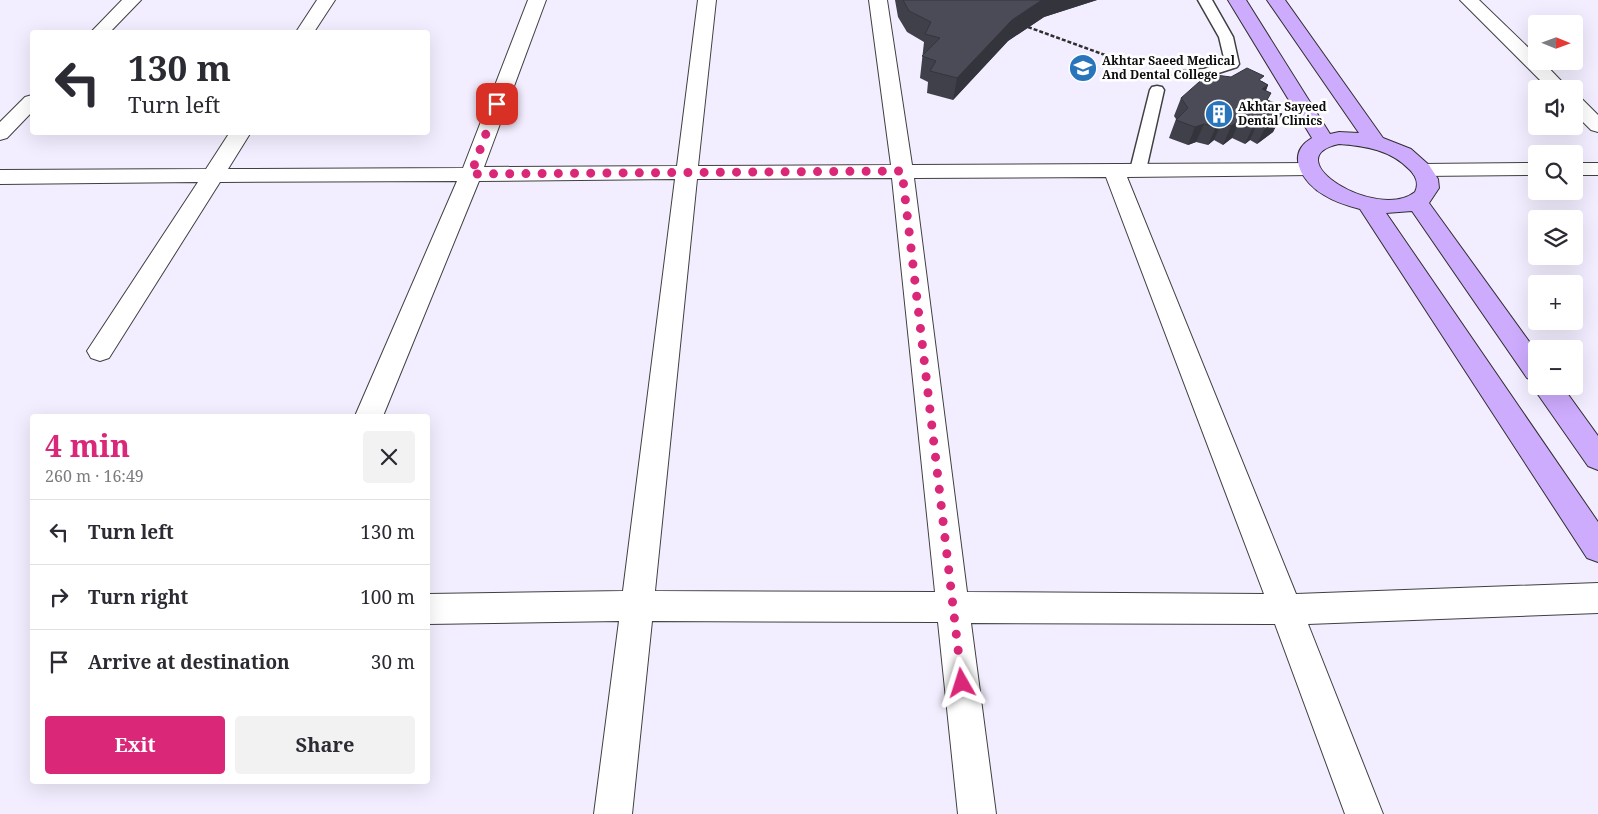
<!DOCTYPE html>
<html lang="en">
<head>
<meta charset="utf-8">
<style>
	body { margin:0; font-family:"Noto Serif",serif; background:#f2f2f3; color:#2b2b33; height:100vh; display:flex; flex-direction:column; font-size:19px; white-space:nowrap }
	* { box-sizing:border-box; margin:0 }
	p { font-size:16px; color:#7c7c81 }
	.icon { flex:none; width:28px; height:28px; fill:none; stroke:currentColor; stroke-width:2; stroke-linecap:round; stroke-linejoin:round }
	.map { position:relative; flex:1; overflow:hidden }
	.side { position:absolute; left:30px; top:414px; width:400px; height:370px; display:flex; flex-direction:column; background:#fff; border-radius:5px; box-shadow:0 5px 20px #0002 }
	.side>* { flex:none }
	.top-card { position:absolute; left:30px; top:30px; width:400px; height:105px; border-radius:5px; box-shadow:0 5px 20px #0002; background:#fff; color:#2b2b33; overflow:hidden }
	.needle { width:32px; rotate:91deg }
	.buttons { position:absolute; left:1528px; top:15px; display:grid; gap:10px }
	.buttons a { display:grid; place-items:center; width:55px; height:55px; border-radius:5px; background:#fff; box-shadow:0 5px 20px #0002; font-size:25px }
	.pin { position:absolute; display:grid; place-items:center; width:42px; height:42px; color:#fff; margin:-21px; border-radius:10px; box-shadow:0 2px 8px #0006 }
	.me { position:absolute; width:55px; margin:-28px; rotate:354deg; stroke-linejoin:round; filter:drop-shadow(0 0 4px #0008) }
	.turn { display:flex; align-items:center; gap:18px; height:105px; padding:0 15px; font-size:22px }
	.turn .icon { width:65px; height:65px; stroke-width:2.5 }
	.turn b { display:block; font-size:35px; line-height:42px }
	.round { display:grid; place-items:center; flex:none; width:52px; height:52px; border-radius:5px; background:#f2f2f3 }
	.head { display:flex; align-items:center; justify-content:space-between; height:85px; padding:0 15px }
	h1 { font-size:30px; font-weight:700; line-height:38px; color:#db2777 }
	.primary-button { display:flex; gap:10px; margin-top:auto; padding:10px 15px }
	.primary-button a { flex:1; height:58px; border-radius:5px; background:#db2777; color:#fff; font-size:20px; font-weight:700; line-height:58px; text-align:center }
	.primary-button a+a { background:#f2f2f3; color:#2b2b33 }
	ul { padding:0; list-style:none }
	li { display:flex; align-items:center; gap:15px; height:65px; padding:0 15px; border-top:1px solid #e1e1e2 }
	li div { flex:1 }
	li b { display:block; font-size:19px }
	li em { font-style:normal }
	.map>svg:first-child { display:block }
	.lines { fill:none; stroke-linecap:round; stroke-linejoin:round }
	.lane-casing { stroke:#404040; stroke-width:3 }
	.street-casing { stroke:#404040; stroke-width:2 }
	.secondary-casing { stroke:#2f2f2f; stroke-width:2 }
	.path { stroke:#2f2f2f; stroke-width:2.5; stroke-dasharray:4 2; stroke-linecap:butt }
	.lane { fill:#fff; fill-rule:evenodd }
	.street { fill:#fff; fill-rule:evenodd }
	.secondary { fill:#cdabfd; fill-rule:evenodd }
	.wall { fill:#40404a }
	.shaded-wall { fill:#34343c }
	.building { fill:#4a4b56; stroke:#34343c }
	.route { stroke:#db2777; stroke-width:9; stroke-dasharray:0 16.2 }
	.labels { text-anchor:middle; stroke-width:5; stroke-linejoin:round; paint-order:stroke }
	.far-poi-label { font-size:12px; font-weight:bold; fill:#0d0d0d; stroke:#fff; text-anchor:start }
</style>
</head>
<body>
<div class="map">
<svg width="1598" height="814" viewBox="0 0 1598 814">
	<rect width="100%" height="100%" fill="#f3eeff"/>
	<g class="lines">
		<defs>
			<path id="lane" d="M 1198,0 L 1212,0 L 1233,37 L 1239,64 L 1237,67 L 1206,77 L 1175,78 L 1173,75 L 1175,72 L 1204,69 L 1225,62 L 1219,37 Z
				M 1157,86 L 1162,87 L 1164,90 L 1146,170 L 1144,174 L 1132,174 L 1130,170 L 1150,90 L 1152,87 Z"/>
			<path id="street" d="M 122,0 L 141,0 L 110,32 L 91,32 Z
				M 317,0 L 335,0 L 314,32 L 296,32 Z
				M 528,0 L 546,0 L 484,167 L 677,166 L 698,0 L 716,0 L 698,166 L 891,165 L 869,0 L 887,0 L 912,165 L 1309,163 L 1317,164 L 1320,169 L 1317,174 L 1309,175 L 1127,177 L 1296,594 L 1598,583 L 1598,613 L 1308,624 L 1383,814 L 1345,814 L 1275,624 L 971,623 L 996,814 L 958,814 L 938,622 L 652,621 L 632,814 L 594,814 L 619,621 L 428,624 L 428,594 L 623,591 L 675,179 L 479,181 L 383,416 L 355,416 L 457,181 L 220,182 L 109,358 L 100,361 L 91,358 L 87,351 L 198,182 L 0,184 L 0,170 L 206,169 L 230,132 L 251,132 L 228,169 L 463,168 ZM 1106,177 L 1264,594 L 967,592 L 914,178 ZM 892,178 L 935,592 L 655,591 L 697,179 Z
				M 1460,0 L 1479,0 L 1536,55 L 1536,61 L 1542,61 L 1569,89 L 1549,89 Z
				M 32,95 L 32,112 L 7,138 L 0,140 L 0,122 L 25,97 Z
				M 1574,96 L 1581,98 L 1598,115 L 1598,132 L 1591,130 L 1574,113 Z
				M 1536,163 L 1536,175 L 1422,176 L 1414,175 L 1411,170 L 1414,165 L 1422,164 Z
				M 1574,163 L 1598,163 L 1598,175 L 1574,175 Z"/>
			<path id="secondary" d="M 1228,0 L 1246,0 L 1330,134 L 1339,132 L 1359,133 L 1267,0 L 1285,0 L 1383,138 L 1411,149 L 1429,165 L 1438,179 L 1439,188 L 1429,203 L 1536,351 L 1536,381 L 1527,378 L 1412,211 L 1386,213 L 1598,522 L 1598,562 L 1587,558 L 1360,209 C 1348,206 1335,202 1324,195 C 1303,183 1284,154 1312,138 ZM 1339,144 C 1366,146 1391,150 1410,170 C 1416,176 1419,184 1415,192 C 1377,222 1274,158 1339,144 Z
				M 1536,381 L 1536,386 L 1562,386 L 1598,436 L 1598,470 L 1588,466 L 1537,393 L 1534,386 Z"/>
		</defs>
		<use href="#lane" class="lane-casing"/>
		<use href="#street" class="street-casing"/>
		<use href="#secondary" class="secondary-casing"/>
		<path class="path" d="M 1028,27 L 1127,63"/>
		<use href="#lane" class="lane"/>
		<use href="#street" class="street"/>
		<use href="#secondary" class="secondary"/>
	</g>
	<path class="wall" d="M 895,0 L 1097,0 L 1044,17 L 1008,41 L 953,100 L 927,93 L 928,82 L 920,78 L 924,42 L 907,32 L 898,17 Z
		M 1262,81 L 1268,85 L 1266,91 L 1268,100 L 1277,104 L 1274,110 L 1282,114 L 1273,132 L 1257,144 L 1250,140 L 1245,144 L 1232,138 L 1223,145 L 1214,140 L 1208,145 L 1196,142 L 1188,145 L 1169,138 L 1176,119 L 1174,116 L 1181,98 Z"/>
	<path class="shaded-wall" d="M 1042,0 L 1097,0 L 1044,17 L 1008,41 L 953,100 L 957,78 L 1012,20 Z
		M 1268,85 L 1260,103 L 1262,89 Z
		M 1282,114 L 1273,132 L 1257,144 L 1266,126 Z
		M 1240,120 L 1232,138 L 1223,145 L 1231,126 Z
		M 1222,122 L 1214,140 L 1208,145 L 1216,127 Z
		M 1258,122 L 1250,140 L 1245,144 L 1253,126 Z
		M 1204,124 L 1196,142 L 1188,145 L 1195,127 Z"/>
	<path class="building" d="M 903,0 L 1042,0 L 1012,20 L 957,78 L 930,71 L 936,61 L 922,56 L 940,38 L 925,34 L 931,22 L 909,11 Z
		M 1247,68 L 1264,76 L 1259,80 L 1268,85 L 1262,89 L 1271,93 L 1267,100 L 1277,104 L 1273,109 L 1282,114 L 1266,126 L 1258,122 L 1253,126 L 1240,120 L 1231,126 L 1222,122 L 1216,127 L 1204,124 L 1195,127 L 1176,120 L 1188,108 L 1181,98 L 1208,74 L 1231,77 Z"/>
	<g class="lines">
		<path class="route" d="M 497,104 L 471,174 L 902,171 L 962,683"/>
	</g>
	<defs>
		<symbol id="university-disc" viewBox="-11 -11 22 22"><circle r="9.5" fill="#2875bb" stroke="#fff"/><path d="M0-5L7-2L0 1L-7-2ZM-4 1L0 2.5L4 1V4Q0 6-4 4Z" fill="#fff"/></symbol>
		<symbol id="building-disc" viewBox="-11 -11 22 22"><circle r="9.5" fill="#2875bb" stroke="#fff"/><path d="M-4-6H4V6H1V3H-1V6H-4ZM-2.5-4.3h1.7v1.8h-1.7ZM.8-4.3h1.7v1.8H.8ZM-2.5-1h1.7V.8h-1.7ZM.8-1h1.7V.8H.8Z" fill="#fff"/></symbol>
	</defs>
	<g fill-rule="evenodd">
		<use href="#university-disc" x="1067" y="52" width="32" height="32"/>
		<use href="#building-disc" x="1203" y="98" width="32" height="32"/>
	</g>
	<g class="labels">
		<g class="far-poi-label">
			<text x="1102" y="65">Akhtar Saeed Medical<tspan x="1102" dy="14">And Dental College</tspan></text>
			<text x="1238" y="111">Akhtar Sayeed<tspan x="1238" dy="14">Dental Clinics</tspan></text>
		</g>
	</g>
</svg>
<div class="buttons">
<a><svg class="needle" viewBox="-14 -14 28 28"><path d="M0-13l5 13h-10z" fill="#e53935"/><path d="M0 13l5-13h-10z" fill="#7c7c81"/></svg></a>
<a><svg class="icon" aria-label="sound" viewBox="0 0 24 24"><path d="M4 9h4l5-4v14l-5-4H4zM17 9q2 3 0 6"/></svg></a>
<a><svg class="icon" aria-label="search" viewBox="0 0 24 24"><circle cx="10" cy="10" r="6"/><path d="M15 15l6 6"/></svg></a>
<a><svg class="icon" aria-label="layers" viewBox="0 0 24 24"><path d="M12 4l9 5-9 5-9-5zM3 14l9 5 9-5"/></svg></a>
<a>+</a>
<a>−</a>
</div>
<div class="pin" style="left:497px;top:104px;background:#d93025"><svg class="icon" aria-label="arrive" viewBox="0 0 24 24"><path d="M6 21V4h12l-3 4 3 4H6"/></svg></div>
<svg class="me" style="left:962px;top:683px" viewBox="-20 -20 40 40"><path d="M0-17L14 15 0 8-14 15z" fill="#db2777" stroke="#fff" stroke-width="4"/></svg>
<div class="top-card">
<div class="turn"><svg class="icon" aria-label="left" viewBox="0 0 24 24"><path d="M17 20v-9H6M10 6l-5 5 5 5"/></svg><div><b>130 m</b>Turn left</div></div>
</div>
<section class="side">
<div class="head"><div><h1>4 min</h1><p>260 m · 16:49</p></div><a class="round"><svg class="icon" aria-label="close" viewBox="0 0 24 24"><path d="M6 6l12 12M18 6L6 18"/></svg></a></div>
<ul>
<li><svg class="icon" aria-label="left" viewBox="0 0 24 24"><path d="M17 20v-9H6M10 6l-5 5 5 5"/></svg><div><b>Turn left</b></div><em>130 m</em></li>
<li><svg class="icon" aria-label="right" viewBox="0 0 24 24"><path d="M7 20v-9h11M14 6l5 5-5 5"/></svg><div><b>Turn right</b></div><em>100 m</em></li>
<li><svg class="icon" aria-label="arrive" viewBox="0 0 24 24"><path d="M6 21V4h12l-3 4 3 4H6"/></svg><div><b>Arrive at destination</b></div><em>30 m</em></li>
</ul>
<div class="primary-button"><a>Exit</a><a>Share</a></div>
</section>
</div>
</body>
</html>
